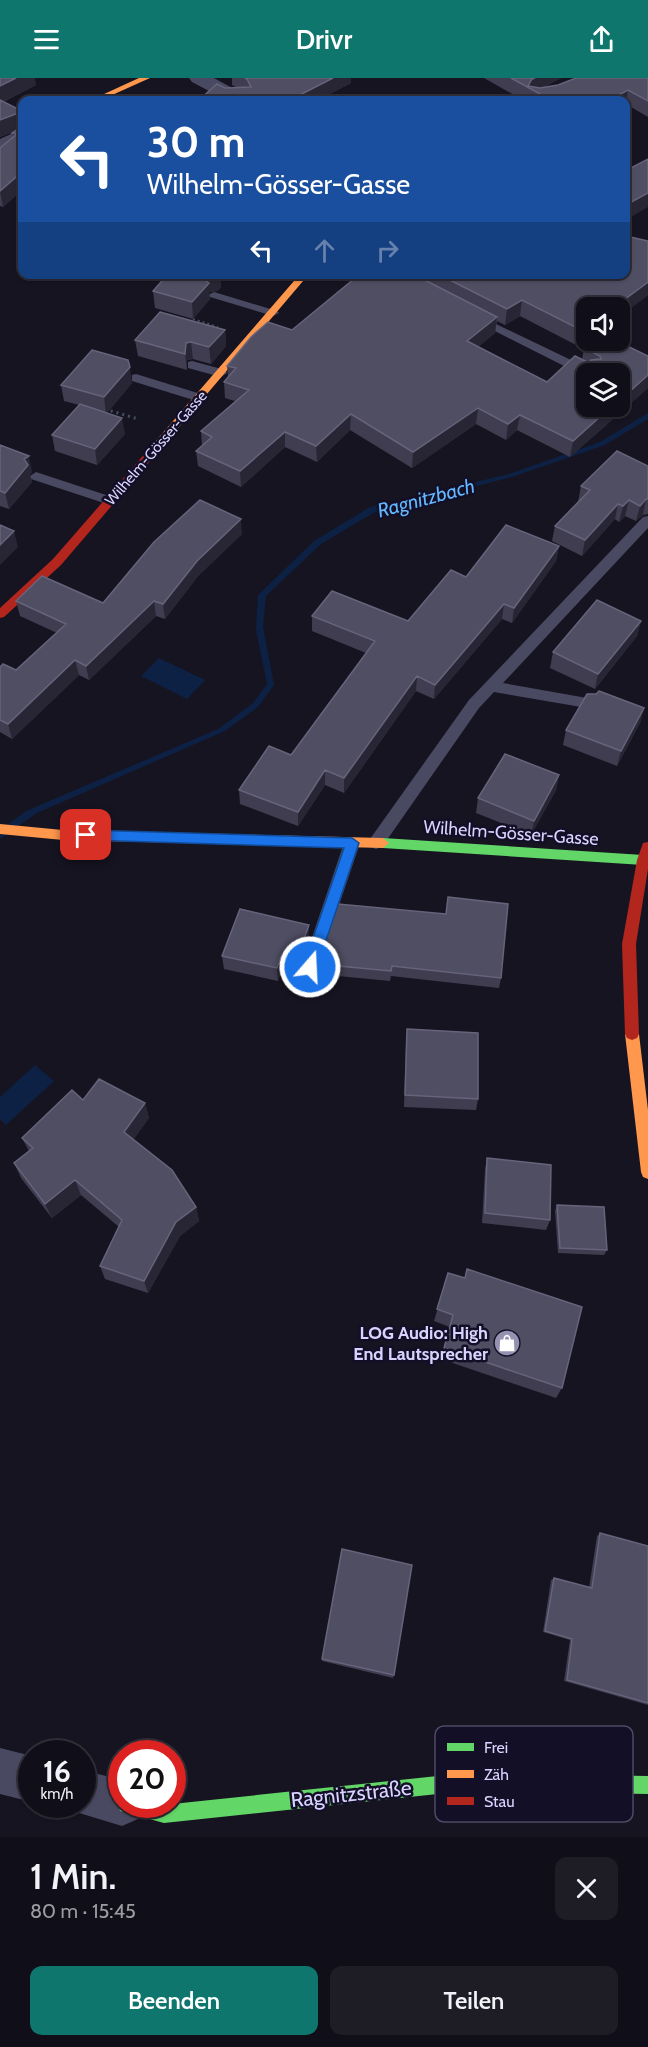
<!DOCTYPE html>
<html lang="de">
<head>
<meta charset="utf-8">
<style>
	body { margin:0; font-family:Cabin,sans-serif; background:#1e1d26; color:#f1f3f6; height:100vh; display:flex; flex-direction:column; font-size:22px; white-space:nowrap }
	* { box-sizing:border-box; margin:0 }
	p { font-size:20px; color:#9c9ca2 }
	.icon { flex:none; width:33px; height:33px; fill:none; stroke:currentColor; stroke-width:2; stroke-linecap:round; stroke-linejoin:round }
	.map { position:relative; height:1759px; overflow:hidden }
	.details { display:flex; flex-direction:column; background:#100f19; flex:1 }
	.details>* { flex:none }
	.top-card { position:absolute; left:18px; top:18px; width:612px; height:183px; border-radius:12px; box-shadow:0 2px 4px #0004,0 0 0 2px #302f38; background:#1a4fa0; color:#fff; overflow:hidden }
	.controls { position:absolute; left:576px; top:219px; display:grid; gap:12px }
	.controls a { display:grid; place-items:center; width:54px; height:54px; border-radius:12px; background:#100f19; box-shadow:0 2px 4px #0004,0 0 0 2px #302f38; font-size:30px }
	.speed { position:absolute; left:18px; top:1662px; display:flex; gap:12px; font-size:30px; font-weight:700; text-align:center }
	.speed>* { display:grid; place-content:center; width:78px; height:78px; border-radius:50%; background:#100f19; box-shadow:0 2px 4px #0004,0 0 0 2px #302f38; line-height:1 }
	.speed small { font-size:15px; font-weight:400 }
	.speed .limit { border:9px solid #d22; background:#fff; color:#111 }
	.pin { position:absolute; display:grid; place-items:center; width:51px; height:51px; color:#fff; margin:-26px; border-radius:12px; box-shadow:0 3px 9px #0006 }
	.me { position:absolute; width:66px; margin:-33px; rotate:19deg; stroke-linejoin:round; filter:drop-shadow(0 0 4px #0008) }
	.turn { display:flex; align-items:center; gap:21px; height:126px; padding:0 30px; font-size:27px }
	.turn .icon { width:78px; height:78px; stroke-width:2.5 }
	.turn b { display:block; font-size:42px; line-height:51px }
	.lanes { display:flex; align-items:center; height:57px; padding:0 30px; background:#0003; justify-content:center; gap:30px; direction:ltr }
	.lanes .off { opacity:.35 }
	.round { display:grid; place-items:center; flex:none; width:63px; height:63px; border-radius:12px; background:#1e1d26 }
	.headline { display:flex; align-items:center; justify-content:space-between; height:102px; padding:0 30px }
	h1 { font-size:36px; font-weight:600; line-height:45px }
	.action { display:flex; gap:12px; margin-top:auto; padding:12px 30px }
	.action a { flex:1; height:69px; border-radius:12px; background:#0f766e; color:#fff; font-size:24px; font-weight:600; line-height:69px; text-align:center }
	.action a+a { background:#1e1d26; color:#f1f3f6 }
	header { display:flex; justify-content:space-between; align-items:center; height:78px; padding:0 30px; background:#0f766e; color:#fff; font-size:27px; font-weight:600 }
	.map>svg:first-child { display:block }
	.water { fill:#0d2144 }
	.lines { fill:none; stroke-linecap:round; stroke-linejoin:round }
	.path-far1 { stroke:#44505f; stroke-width:2; stroke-dasharray:2 3; stroke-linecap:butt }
	.path { stroke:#44505f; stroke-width:3; stroke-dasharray:2 4; stroke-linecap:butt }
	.lane { fill:#4a4962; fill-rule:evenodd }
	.street { fill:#4a4962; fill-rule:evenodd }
	.fast { fill:#63d668; fill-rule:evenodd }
	.slow { fill:#ff974d; fill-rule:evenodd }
	.jam { fill:#b3261e; fill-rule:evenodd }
	.wall { fill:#403d50 }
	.shaded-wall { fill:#282635 }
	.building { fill:#504e63; stroke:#66637b; stroke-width:1.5 }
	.route { fill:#1a73e8; stroke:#114b97; stroke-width:1.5 }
	.labels { text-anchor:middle; stroke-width:5; stroke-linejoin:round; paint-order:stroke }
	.far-street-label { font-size:15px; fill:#d9d4ff; stroke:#130f26 }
	.street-label { font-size:18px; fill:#d9d4ff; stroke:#130f26 }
	.poi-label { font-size:18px; font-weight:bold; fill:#d9d4ff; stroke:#130f26; text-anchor:end }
	.water-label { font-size:20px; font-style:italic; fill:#62b6ff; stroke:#130f26 }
	.near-street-label { font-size:21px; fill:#d9d4ff; stroke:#130f26 }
	.key { fill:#130f26; stroke:#4e4a67; stroke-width:1.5 }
	.key-label { font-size:16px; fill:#d9d4ff }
</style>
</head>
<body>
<header><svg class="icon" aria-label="menu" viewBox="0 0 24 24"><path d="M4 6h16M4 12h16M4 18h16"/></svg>Drivr<svg class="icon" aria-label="share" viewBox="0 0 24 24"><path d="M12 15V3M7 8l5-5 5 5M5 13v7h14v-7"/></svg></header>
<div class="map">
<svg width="648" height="1759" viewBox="0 0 648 1759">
	<rect width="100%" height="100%" fill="#161421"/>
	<path class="water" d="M 648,335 L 648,341 L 605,367 L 512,399 L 375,434 L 321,466 L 266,518 L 263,549 L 274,607 L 258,629 L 225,653 L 37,735 L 0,761 L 0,752 L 26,733 L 218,651 L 252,626 L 267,606 L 256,552 L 258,517 L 314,463 L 370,429 L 509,396 L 600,364 Z
		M 159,580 L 205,602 L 187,621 L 141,598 Z
		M 35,987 L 54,1003 L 6,1047 L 0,1041 L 0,1019 Z"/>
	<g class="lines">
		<path class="path-far1" d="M 193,241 L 218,249"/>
		<path class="path" d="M 105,331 L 138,341"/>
		<path class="lane" d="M 214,214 L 277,233 L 279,235 L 273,238 L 210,219 L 208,217 Z
			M 477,237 L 594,293 L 596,296 L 586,296 L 586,299 L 473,242 L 471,240 Z
			M 192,283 L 225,292 L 227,295 L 221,299 L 188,290 L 188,284 Z
			M 136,296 L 204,317 L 206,320 L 200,324 L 132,303 L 132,297 Z
			M 36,394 L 115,420 L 116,423 L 110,427 L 31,401 L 30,398 Z
			M 648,438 L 648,450 L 503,605 L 587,620 L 592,621 L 594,625 L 592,629 L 587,630 L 494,614 L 479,630 L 382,769 L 376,771 L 370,769 L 368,765 L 370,761 L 469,622 L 643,439 Z
			M 352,759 L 358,761 L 360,765 L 318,889 L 316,894 L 310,896 L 304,894 L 302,889 L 344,765 L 346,761 Z"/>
		<path class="street" d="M 189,0 L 214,0 L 247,18 L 250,22 L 226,22 L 192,4 Z
			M 22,51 L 22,65 L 0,75 L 0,61 Z
			M 0,1670 L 32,1678 L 32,1724 L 0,1716 Z
			M 82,1692 L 122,1702 L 122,1726 L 144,1726 L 138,1741 L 122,1748 L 66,1731 L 64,1726 L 82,1726 Z"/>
		<path class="fast" d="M 383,760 L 643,777 L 648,778 L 648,785 L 643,787 L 383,770 L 377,765 Z
			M 466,1695 L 648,1698 L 648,1716 L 466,1713 L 164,1745 L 120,1733 L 118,1726 L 122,1719 L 122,1726 L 172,1726 Z"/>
		<path class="slow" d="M 139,0 L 150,0 L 101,22 L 91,22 Z
			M 300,196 L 309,196 L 156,376 L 148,376 L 148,372 Z
			M 0,746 L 63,752 L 383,760 L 389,765 L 383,770 L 63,762 L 0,756 Z
			M 632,950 L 637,952 L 639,956 L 648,1032 L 648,1101 L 643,1099 L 641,1094 L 625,956 L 627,952 Z"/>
		<path class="jam" d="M 152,371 L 157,374 L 156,376 L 61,487 L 4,539 L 0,540 L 0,530 L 53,481 L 148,372 Z
			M 648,764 L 648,791 L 636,866 L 639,956 L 637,960 L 632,962 L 627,960 L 625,956 L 622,866 L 637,782 L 643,765 Z"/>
	</g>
	<path class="wall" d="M 0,0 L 36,7 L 3,24 L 22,33 L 22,112 L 3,129 L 0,128 L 0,70 L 13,59 L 12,55 L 17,52 L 0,59 Z
		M 232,0 L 351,0 L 351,5 L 318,22 L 199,22 L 217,6 L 225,10 L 236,9 L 232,7 Z
		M 484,0 L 561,0 L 542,10 L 648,0 L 648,39 L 626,26 L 626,22 L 523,22 Z
		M 648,163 L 648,217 L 620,238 L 586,230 L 586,262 L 578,268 L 520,238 L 505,247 L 497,243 L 495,255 L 478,269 L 547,304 L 582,282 L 584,270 L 648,278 L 648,310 L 570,379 L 517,352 L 506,362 L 476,346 L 412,390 L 350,352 L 317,384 L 285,369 L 241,409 L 198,388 L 196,373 L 202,368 L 201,353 L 235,323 L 225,320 L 224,304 L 228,299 L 227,288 L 292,252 L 360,196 L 626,196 Z
		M 168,196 L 220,196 L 221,209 L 217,213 L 209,214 L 210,221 L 193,241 L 155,230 L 153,213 Z
		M 225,252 L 226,268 L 211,286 L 193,281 L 187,282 L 187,292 L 138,278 L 135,262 Z
		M 132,305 L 107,335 L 125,356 L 97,387 L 55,373 L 52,357 L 79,327 L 64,323 L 61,307 Z
		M 0,367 L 32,394 L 30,396 L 32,404 L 9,431 L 0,428 Z
		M 648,388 L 648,436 L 643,437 L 636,443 L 625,438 L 619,444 L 615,441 L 582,478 L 552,463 L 555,448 L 578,424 L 581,408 Z
		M 242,456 L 198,498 L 165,541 L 156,538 L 89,602 L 79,597 L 12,661 L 0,654 L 0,589 L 16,592 L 57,555 L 20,538 L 16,523 L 103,525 Z
		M 559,468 L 556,483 L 512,545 L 502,541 L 434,621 L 416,613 L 344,715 L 325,707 L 298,748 L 240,726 L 239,712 L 291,677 L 366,575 L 312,553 L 312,538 L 408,543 L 466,499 Z
		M 641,543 L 637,558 L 595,611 L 550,590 L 553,574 Z
		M 644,630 L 640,645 L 617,688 L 563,667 L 566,652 Z
		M 559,697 L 556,712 L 531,757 L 476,735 L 478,720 Z
		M 446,836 L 501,900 L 499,910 L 391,898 L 390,903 L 317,896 L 317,886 Z
		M 309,847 L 309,861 L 301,884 L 302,894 L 282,892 L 278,903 L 224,891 L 222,878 Z
		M 407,951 L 478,1021 L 476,1032 L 404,1029 L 406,964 Z
		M 83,1022 L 145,1025 L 149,1040 L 133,1062 L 196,1129 L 199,1143 L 180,1158 L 148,1215 L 105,1201 L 100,1188 L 119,1149 L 81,1117 L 52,1140 L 21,1100 L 14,1085 L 29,1073 L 22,1060 Z
		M 487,1080 L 550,1142 L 546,1152 L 482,1145 L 485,1091 Z
		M 557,1127 L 607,1172 L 604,1177 L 558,1175 L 555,1133 Z
		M 448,1195 L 562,1310 L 556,1320 L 441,1281 L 450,1249 L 434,1243 Z
		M 600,1455 L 648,1468 L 648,1627 L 564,1603 L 570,1562 L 543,1554 L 551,1502 L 554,1500 L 589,1510 L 597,1458 Z
		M 322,1581 L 394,1597 L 393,1600 L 322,1583 Z"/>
	<path class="shaded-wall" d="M 16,0 L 35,0 L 36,7 L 0,25 L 0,8 Z
		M 333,0 L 351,0 L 351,5 L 318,22 L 290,22 Z
		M 535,0 L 561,0 L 535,13 L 528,8 L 532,1 Z
		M 628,12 L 626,26 L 626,22 L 609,22 Z
		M 21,34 L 22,50 L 0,59 L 0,42 Z
		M 22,94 L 22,112 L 3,129 L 0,113 Z
		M 648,115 L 648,129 L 626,142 L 626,127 Z
		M 215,196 L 220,196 L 221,209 L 217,213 L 209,214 L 210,221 L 193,241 L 192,224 L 205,202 L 206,199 Z
		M 648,204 L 648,217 L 620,238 L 620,230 L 613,230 Z
		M 522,222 L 520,238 L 505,247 L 507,231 Z
		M 497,239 L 495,255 L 466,279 L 467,263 Z
		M 586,249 L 586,262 L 578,268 L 581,252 Z
		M 225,252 L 226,268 L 211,286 L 209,269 Z
		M 191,264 L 193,281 L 187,282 L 187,292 L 185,276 L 186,265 Z
		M 130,289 L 132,305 L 106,336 L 104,319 Z
		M 648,297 L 648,310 L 570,379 L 573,363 L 612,328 L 620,328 L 620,322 Z
		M 478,330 L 476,346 L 412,390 L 413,374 Z
		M 351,336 L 350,352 L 317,384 L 316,368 Z
		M 520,337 L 517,352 L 506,362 L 508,346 Z
		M 122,340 L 125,356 L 97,387 L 95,371 Z
		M 285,354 L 285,369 L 241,409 L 240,393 Z
		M 29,378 L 32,394 L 30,396 L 32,404 L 9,431 L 5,415 L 24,381 Z
		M 646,421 L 643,437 L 636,443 L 640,428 Z
		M 629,422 L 625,438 L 619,444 L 623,428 Z
		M 618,426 L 615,441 L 582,478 L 585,462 Z
		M 241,441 L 242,456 L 198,498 L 165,541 L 163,526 L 197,483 Z
		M 14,453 L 18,469 L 0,487 L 0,467 Z
		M 559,468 L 556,483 L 512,545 L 514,530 Z
		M 154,523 L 156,538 L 89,602 L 86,588 Z
		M 504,526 L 502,541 L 434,621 L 435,607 Z
		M 641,543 L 637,558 L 595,611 L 598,596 Z
		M 75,582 L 79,597 L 12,661 L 8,646 Z
		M 417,598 L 416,613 L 344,715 L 344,700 Z
		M 644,630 L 640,645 L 617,688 L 621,673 Z
		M 325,692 L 325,707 L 298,748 L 298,734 Z
		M 559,697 L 556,712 L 531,757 L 534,743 Z
		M 309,847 L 309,861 L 301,884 L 299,875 Z
		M 281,879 L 282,892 L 278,903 L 277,890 Z
		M 145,1025 L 149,1040 L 128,1069 L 124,1054 Z
		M 75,1102 L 81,1117 L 52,1140 L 45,1126 Z
		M 196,1129 L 199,1143 L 180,1158 L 148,1215 L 144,1203 L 176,1144 Z"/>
	<path class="building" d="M 0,0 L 16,0 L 0,8 Z
		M 245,0 L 333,0 L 290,22 L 199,22 L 217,6 L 225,10 L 251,9 L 247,1 Z
		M 511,0 L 535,0 L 532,1 L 528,8 L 540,10 L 558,7 L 576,0 L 648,0 L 648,23 L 628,12 L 609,22 L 551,22 Z
		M 0,22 L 22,33 L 22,94 L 0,113 L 0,70 L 17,56 L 12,55 L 21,49 L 21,34 L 0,42 Z
		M 648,81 L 648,115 L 626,127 L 626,87 L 631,90 Z
		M 626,158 L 648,163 L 648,204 L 613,230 L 586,230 L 586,249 L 581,252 L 522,222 L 507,231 L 438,196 L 626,196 Z
		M 168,196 L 215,196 L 206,199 L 205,202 L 209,205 L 192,224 L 153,213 Z
		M 360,196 L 413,196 L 497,239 L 467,263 L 547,304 L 575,278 L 589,285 L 591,282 L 601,281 L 600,278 L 584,270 L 592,262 L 615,262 L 648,278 L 648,297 L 620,322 L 620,296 L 586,296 L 586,328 L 612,328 L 573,363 L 520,337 L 508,346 L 478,330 L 413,374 L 351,336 L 316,368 L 285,354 L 240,393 L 196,373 L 212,359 L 201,353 L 249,312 L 224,304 L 236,290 L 227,288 L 251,259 L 268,244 L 292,252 Z
		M 160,234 L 225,252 L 209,269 L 191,264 L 186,265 L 185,276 L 135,262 Z
		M 92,272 L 128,282 L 130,289 L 104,319 L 61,307 Z
		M 80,326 L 122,340 L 95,371 L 52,357 Z
		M 0,367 L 29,378 L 24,381 L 28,387 L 5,415 L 0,413 Z
		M 617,373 L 648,388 L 648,421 L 646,421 L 640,428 L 629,422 L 623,428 L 618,426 L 585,462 L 555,448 L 590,412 L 581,408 Z
		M 200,422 L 241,441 L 197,483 L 163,526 L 154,523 L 86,588 L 75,582 L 8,646 L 0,642 L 0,589 L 3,586 L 16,592 L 66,546 L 16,523 L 42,498 L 103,525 L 154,464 Z
		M 0,447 L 14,453 L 0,467 Z
		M 506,447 L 559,468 L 514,530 L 504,526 L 435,607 L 417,598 L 344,700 L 325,692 L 298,734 L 239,712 L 269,668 L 291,677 L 375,563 L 312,538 L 332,513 L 408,543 L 451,492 L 466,499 Z
		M 597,522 L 641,543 L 598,596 L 553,574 Z
		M 599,613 L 644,630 L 621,673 L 566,652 L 587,616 L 596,616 Z
		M 505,676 L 559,697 L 534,743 L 478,720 Z
		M 448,819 L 508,826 L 501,900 L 392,888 L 391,893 L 317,886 L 338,826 L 446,836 Z
		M 240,831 L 309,847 L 299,875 L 301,881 L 281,879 L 277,890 L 222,878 Z
		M 407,951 L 478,955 L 478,1021 L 405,1017 Z
		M 99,1001 L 145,1025 L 124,1054 L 172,1092 L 196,1129 L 176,1144 L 144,1203 L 100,1188 L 122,1142 L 75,1102 L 45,1126 L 14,1085 L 33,1070 L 22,1060 L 72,1012 L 83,1022 Z
		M 487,1080 L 551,1087 L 550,1142 L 485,1135 Z
		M 557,1127 L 604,1129 L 607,1172 L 560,1170 Z
		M 467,1191 L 582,1229 L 562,1310 L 444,1270 L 453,1237 L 437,1231 L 448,1195 L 465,1200 Z
		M 600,1455 L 648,1468 L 648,1625 L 567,1602 L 572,1561 L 545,1553 L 554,1500 L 592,1510 Z
		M 342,1471 L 412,1487 L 394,1597 L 322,1581 Z"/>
	<path class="route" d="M 86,752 L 352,760 L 359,765 L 317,889 L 315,893 L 305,893 L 303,889 L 344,770 L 86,762 L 79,757 Z"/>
	<defs>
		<symbol id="shop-disc" viewBox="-11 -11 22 22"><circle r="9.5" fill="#9591b1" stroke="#130f26"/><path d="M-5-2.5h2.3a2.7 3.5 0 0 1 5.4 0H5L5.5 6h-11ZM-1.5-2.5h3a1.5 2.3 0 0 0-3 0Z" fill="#fff"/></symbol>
	</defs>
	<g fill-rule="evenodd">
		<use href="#shop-disc" x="492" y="1250" width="30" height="30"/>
	</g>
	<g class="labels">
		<g class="far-street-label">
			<text transform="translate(156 370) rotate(-49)" y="5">Wilhelm-Gösser-Gasse</text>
		</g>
		<g class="street-label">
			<text transform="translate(511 755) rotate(4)" y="6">Wilhelm-Gösser-Gasse</text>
		</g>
		<g class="poi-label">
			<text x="488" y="1261">LOG Audio: High<tspan x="488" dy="21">End Lautsprecher</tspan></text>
		</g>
		<g class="water-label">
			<text transform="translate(426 420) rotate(-15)" y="7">Ragnitzbach</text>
		</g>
		<g class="near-street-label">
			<text transform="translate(351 1716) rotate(-6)" y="7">Ragnitzstraße</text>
		</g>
	</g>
	<rect x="435" y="1648" width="198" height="96" rx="9" class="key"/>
	<rect x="447" y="1665" width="27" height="8" fill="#63d668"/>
	<rect x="447" y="1692" width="27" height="8" fill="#ff974d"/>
	<rect x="447" y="1719" width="27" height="8" fill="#b3261e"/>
	<g class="key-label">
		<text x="484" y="1675">Frei</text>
		<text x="484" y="1702">Zäh</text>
		<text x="484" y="1729">Stau</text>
	</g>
</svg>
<div class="controls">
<a><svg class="icon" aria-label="sound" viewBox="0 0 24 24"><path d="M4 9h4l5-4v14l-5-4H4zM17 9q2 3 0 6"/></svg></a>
<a><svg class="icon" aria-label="layers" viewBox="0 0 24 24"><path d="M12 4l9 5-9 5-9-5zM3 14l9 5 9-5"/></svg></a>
</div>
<div class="speed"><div>16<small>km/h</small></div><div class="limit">20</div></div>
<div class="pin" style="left:86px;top:757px;background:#d93025"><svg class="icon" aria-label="arrive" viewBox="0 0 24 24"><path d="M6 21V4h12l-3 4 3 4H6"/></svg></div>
<svg class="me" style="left:310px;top:889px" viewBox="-20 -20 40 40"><circle r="17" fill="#1a73e8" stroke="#fff" stroke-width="3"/><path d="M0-11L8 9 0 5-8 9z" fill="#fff"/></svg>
<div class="top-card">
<div class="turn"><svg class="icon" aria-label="left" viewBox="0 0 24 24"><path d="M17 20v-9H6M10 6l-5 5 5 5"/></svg><div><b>30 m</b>Wilhelm-Gösser-Gasse</div></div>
<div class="lanes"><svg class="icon" aria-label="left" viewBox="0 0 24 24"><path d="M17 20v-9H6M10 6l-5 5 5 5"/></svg><svg class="icon off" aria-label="ahead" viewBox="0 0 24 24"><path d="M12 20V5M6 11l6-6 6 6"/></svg><svg class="icon off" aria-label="right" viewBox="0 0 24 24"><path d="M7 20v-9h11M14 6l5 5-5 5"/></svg></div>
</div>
</div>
<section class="details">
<div class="headline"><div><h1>1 Min.</h1><p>80 m · 15:45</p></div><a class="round"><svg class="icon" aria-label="close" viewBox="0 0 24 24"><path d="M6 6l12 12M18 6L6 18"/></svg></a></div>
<div class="action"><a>Beenden</a><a>Teilen</a></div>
</section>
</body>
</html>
